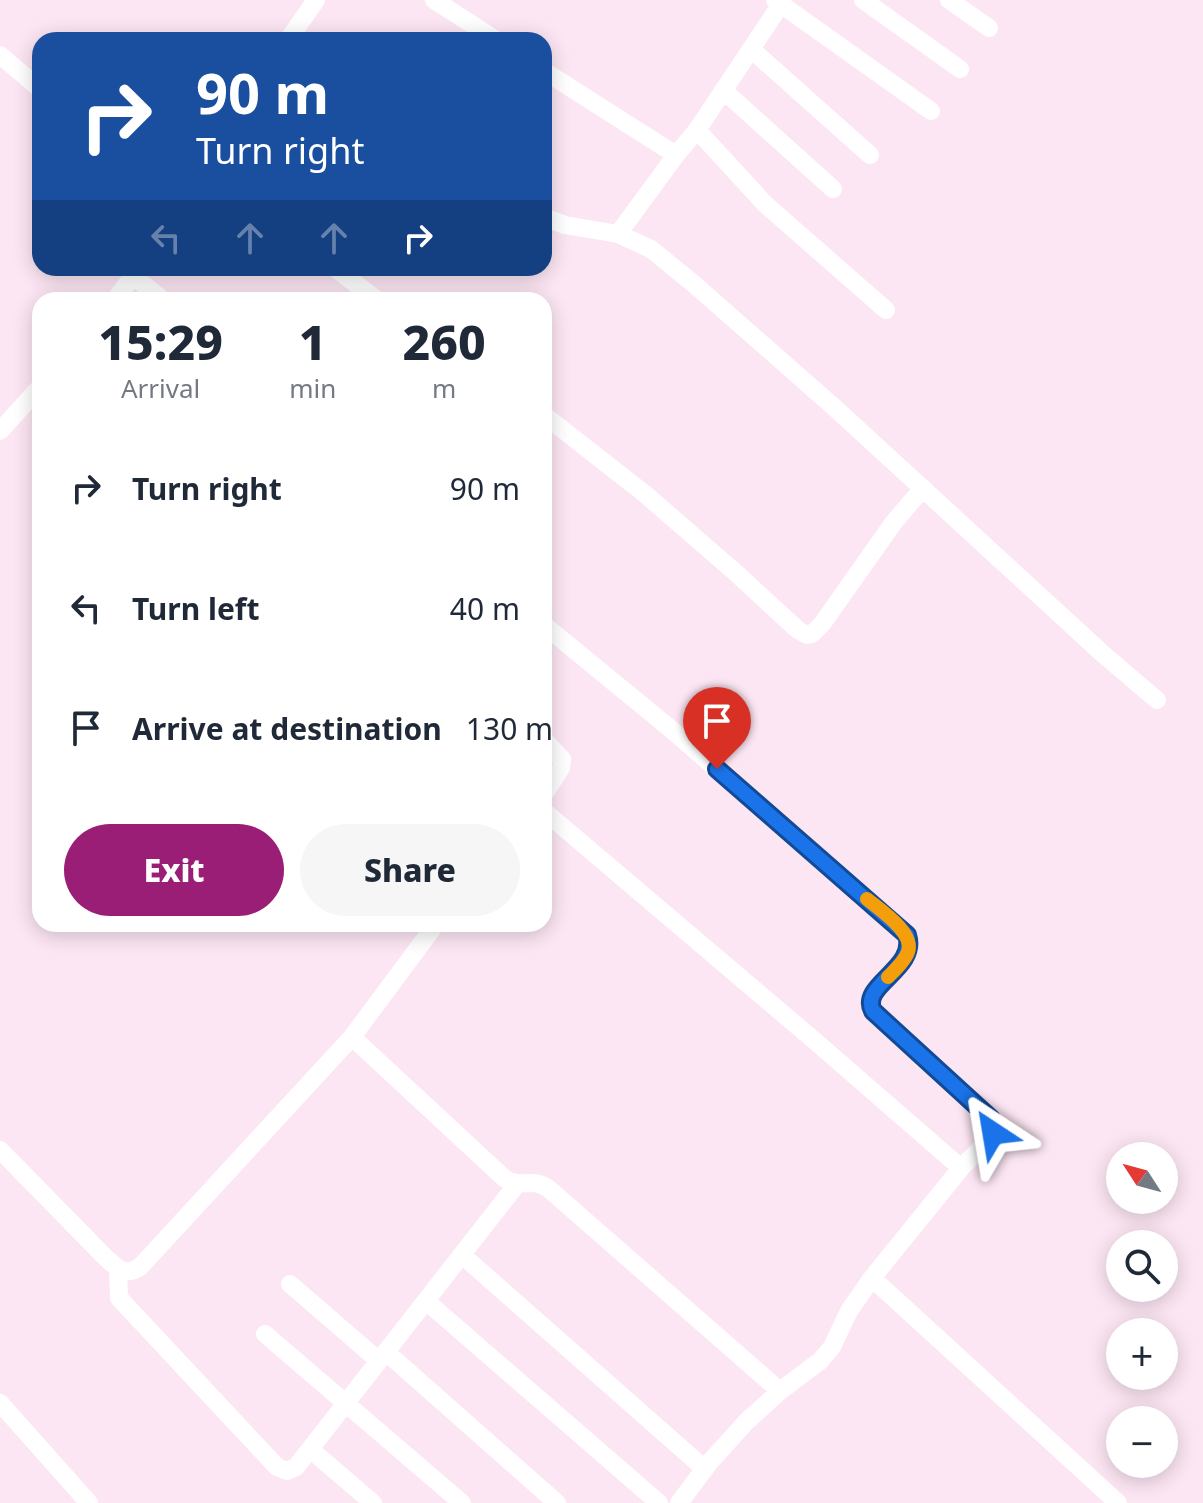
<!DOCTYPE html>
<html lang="en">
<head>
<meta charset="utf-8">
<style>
	body { margin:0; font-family:"Noto Sans",sans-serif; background:#f6f6f7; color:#1f2937; height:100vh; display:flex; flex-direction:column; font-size:30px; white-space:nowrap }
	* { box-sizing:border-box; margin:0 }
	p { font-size:26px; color:#747a83 }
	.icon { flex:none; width:44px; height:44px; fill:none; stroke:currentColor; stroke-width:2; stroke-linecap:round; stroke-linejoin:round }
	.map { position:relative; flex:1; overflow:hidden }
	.panel { position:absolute; left:32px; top:292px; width:520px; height:640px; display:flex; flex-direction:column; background:#fff; border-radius:24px; box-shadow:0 4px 20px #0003 }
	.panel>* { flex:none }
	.top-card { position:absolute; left:32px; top:32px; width:520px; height:244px; border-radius:24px; box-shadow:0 4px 20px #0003; background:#1a4fa0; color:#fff; overflow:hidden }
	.needle { width:52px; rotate:306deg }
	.tools { position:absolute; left:1106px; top:1142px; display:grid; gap:16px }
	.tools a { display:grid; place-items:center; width:72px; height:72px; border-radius:50%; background:#fff; box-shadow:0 4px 20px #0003; font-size:40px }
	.pin { position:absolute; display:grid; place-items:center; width:68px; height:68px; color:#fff; margin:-82px -34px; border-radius:50% 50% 50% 0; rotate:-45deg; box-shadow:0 0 8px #0007 }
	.pin .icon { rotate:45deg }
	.me { position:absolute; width:88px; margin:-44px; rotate:327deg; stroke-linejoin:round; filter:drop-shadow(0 0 6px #0008) }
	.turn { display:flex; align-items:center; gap:28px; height:168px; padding:0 32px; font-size:36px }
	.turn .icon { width:104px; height:104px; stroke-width:2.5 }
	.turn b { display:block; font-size:56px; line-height:68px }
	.lanes { display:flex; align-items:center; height:76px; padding:0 32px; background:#0003; justify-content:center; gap:40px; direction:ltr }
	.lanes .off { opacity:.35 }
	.eta { display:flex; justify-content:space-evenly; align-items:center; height:136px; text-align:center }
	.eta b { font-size:48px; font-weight:800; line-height:56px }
	.button { display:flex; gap:16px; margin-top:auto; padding:16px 32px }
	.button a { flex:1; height:92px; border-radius:48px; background:#9a1e76; color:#fff; font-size:32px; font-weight:800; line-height:92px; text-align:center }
	.button a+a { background:#f6f6f7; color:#1f2937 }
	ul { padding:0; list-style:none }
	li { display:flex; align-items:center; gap:24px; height:120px; padding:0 32px }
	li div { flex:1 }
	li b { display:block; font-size:30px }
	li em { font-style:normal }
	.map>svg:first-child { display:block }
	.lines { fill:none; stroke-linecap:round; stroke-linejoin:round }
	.minor { stroke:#fff; stroke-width:18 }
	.route-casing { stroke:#114b97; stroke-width:20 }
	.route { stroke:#1a73e8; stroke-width:14 }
	.slow { stroke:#f59e0b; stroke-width:14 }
</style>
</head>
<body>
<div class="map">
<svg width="1203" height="1503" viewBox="0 0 1203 1503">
	<rect width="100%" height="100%" fill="#fce6f3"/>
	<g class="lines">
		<path class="minor" d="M 434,0 L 496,40
			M 775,0 L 931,111
			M 863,0 L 960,69
			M 949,0 L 989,28
			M 288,40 L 316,0
			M 751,49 L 870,155
			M 0,55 L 40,89
			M 544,71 L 676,155
			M 723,90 L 833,189
			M 697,130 L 765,204 L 886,310
			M 544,217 L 565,225 L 618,234 L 651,249 L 695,285 L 835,408 L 1103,654 L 1157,700
			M 618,234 L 676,155 L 697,130 L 781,4
			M 335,268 L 377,300
			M 133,276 L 163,300
			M 115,300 L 139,268
			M 544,415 L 645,494 L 736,573 L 798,630 L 807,635 L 812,634 L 822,624 L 894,522 L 923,488
			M 0,431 L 40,387
			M 544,625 L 672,730 L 907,935 C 918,969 860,985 873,1011 L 991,1119 L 994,1126 L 989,1140 L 961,1168 L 872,1278 L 849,1311 L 832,1347 L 820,1361 L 780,1391 L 746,1422 L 709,1463 L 679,1503
			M 544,740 L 562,759 L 561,768 L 544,794
			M 544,811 L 815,1041 L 961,1168
			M 352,1037 L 504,1178 C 520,1190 531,1176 549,1189 L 780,1391
			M 0,1150 L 106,1258 C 118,1268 124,1277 140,1267 L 352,1037 L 436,924
			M 462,1255 L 698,1463
			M 118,1268 L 119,1298 L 277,1467 L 287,1471 L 296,1467 L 517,1184
			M 872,1278 L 1118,1503
			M 290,1284 L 379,1361
			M 426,1301 L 659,1503
			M 265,1334 L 462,1503
			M 386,1352 L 557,1503
			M 0,1403 L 89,1503
			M 310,1449 L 373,1503"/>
	</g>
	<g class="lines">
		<defs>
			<path id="route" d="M 717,769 L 907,935 C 918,969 859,985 873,1011 L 991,1119 L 994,1126 L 993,1133"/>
		</defs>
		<use href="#route" class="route-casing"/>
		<use href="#route" class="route"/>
		<path class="slow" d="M 867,899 C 880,910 915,933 908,952 C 905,961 895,970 888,977"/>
	</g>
</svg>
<div class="tools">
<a><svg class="needle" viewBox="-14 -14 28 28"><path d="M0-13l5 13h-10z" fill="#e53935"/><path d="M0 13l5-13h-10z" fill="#747a83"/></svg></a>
<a><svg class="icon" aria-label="search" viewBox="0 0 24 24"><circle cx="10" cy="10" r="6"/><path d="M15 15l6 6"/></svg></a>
<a>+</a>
<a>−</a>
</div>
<div class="pin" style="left:717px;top:769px;background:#d93025"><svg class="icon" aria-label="arrive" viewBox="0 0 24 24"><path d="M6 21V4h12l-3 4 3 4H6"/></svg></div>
<svg class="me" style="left:993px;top:1133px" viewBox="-20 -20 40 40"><path d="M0-17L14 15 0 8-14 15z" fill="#1a73e8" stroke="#fff" stroke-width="4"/></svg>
<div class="top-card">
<div class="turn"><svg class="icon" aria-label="right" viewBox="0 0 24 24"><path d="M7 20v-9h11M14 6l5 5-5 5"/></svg><div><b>90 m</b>Turn right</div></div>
<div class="lanes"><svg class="icon off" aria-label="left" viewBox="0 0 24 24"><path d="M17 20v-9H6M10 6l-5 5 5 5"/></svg><svg class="icon off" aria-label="ahead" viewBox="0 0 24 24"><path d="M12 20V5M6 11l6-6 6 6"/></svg><svg class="icon off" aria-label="ahead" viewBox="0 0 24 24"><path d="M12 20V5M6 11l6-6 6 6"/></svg><svg class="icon" aria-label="right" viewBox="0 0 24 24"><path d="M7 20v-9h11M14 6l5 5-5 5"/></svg></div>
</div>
<section class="panel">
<div class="eta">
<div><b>15:29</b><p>Arrival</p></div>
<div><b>1</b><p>min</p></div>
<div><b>260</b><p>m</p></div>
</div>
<ul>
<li><svg class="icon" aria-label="right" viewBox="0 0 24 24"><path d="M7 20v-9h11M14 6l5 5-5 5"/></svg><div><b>Turn right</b></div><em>90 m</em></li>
<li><svg class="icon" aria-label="left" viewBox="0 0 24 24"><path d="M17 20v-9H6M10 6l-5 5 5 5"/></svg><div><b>Turn left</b></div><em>40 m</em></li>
<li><svg class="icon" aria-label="arrive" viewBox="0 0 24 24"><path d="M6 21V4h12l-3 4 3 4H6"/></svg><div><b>Arrive at destination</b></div><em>130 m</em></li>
</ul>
<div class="button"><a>Exit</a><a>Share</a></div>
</section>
</div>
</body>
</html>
